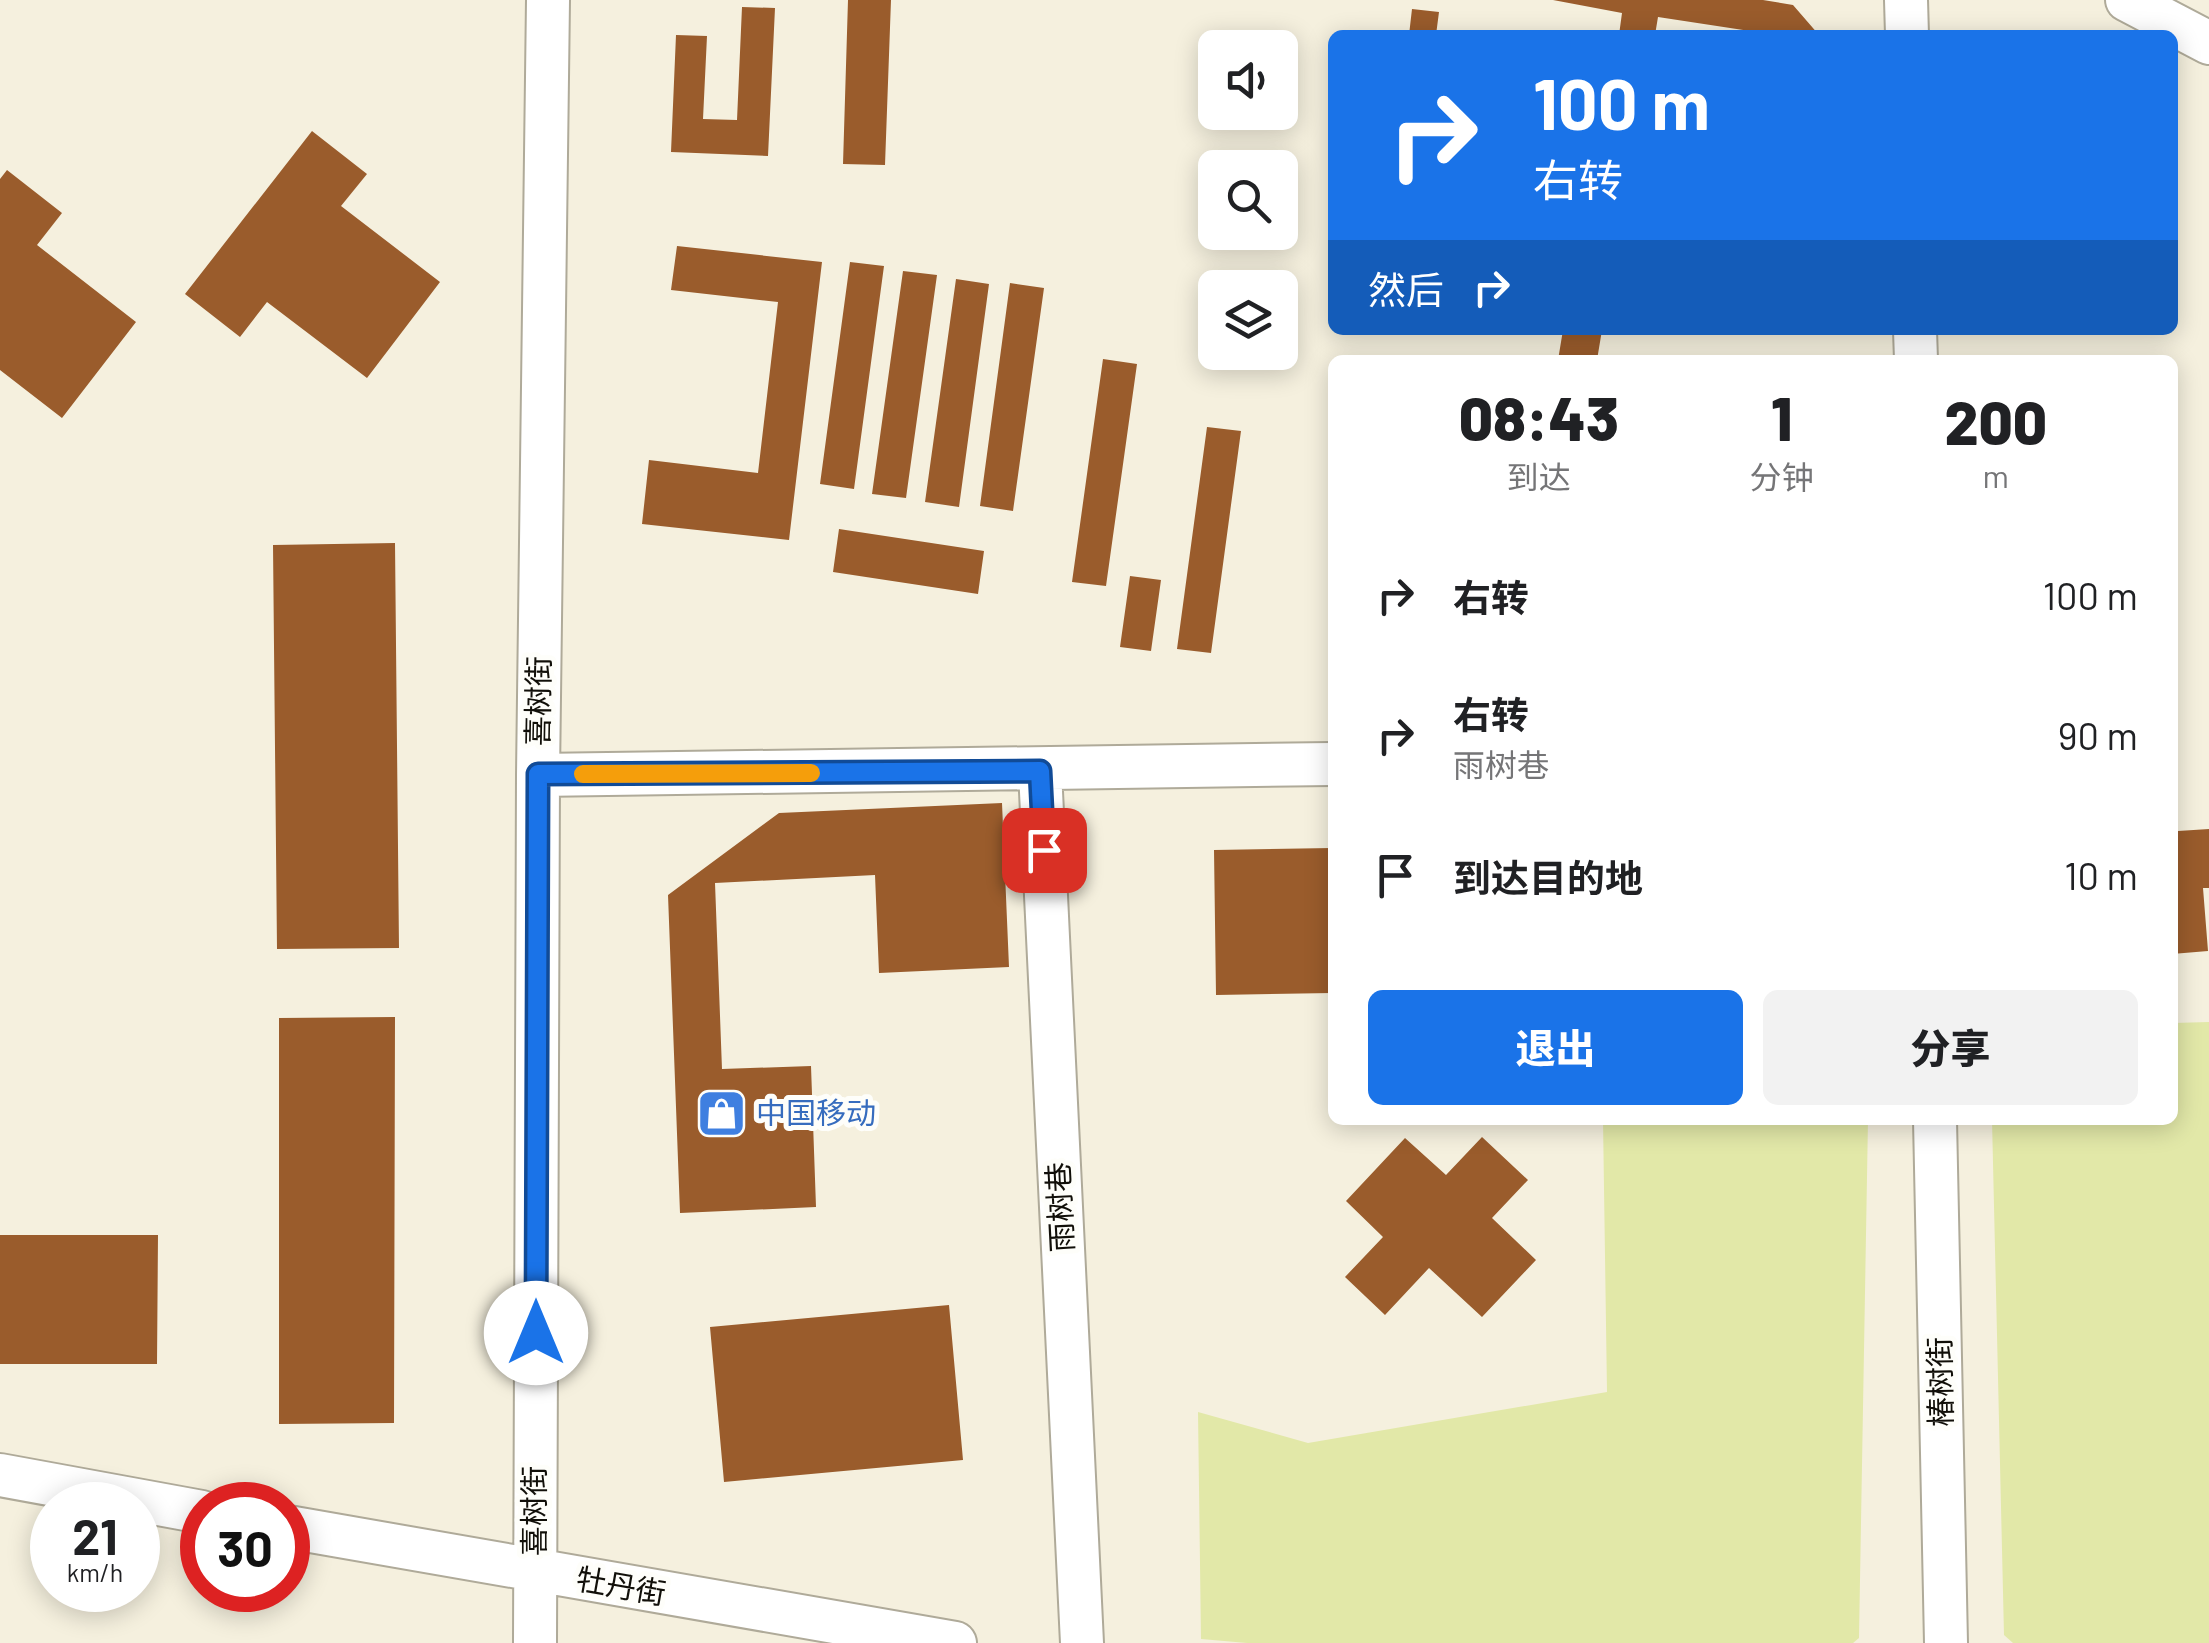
<!DOCTYPE html>
<html lang="zh">
<head>
<meta charset="utf-8">
<style>
	body { margin:0; font-family:Barlow,"Noto Sans SC",sans-serif; background:#f2f2f2; color:#202124; height:100vh; display:flex; flex-direction:column; font-size:38px; white-space:nowrap }
	* { box-sizing:border-box; margin:0 }
	p { font-size:32px; color:#757577 }
	.icon { flex:none; width:55px; height:55px; fill:none; stroke:currentColor; stroke-width:2; stroke-linecap:round; stroke-linejoin:round }
	.map { position:relative; flex:1; overflow:hidden }
	.details { position:absolute; left:1328px; top:355px; width:850px; height:770px; display:flex; flex-direction:column; background:#fff; border-radius:15px; box-shadow:0 5px 25px #0003 }
	.details>* { flex:none }
	.guide { position:absolute; left:1328px; top:30px; width:850px; height:305px; border-radius:15px; box-shadow:0 5px 25px #0003; background:#1a73e8; color:#fff; overflow:hidden }
	.controls { position:absolute; left:1198px; top:30px; display:grid; gap:20px }
	.controls a { display:grid; place-items:center; width:100px; height:100px; border-radius:15px; background:#fff; box-shadow:0 5px 25px #0003; font-size:50px }
	.speed { position:absolute; left:30px; top:1482px; display:flex; gap:20px; font-size:50px; font-weight:700; text-align:center }
	.speed>* { display:grid; place-content:center; width:130px; height:130px; border-radius:50%; background:#fff; box-shadow:0 5px 25px #0003; line-height:1 }
	.speed small { font-size:25px; font-weight:400 }
	.speed .limit { border:15px solid #d22; background:#fff; color:#111 }
	.pin { position:absolute; display:grid; place-items:center; width:85px; height:85px; color:#fff; margin:-42px; border-radius:20px; box-shadow:0 5px 15px #0006 }
	.me { position:absolute; width:110px; margin:-55px; rotate:0deg; stroke-linejoin:round; filter:drop-shadow(0 0 8px #0008) }
	.turn { display:flex; align-items:center; gap:35px; height:210px; padding:0 40px; font-size:45px }
	.turn .icon { width:130px; height:130px; stroke-width:2.5 }
	.turn b { display:block; font-size:70px; line-height:85px }
	.then { display:flex; align-items:center; height:95px; padding:0 40px; background:#0003; gap:20px; font-size:38px }
	.eta { display:flex; justify-content:space-evenly; align-items:center; height:170px; text-align:center }
	.eta b { font-size:60px; font-weight:800; line-height:70px }
	.cta { display:flex; gap:20px; margin-top:auto; padding:20px 40px }
	.cta a { flex:1; height:115px; border-radius:15px; background:#1a73e8; color:#fff; font-size:40px; font-weight:800; line-height:115px; text-align:center }
	.cta a+a { background:#f2f2f2; color:#202124 }
	ul { padding:0; list-style:none }
	li { display:flex; align-items:center; gap:30px; height:140px; padding:0 40px }
	li div { flex:1 }
	li b { display:block; font-size:38px }
	li em { font-style:normal }
	.map>svg:first-child { display:block }
	.green { fill:#e2e8a8 }
	.building { fill:#9a5c2c }
	.lines { fill:none; stroke-linecap:round; stroke-linejoin:round }
	.minor-casing { stroke:#afaa99; stroke-width:46 }
	.minor { stroke:#fff; stroke-width:42 }
	.route-casing { stroke:#114b97; stroke-width:25 }
	.route { stroke:#1a73e8; stroke-width:18 }
	.slow { stroke:#f59e0b; stroke-width:18 }
	.labels { text-anchor:middle; stroke-width:10; stroke-linejoin:round; paint-order:stroke }
	.street-label { font-size:30px; fill:#110f09; stroke:#fefefa }
	.shop-label { font-size:30px; fill:#366cbe; stroke:#fefefa; text-anchor:start }
</style>
</head>
<body>
<div class="map">
<svg width="2209" height="1643" viewBox="0 0 2209 1643">
	<rect width="100%" height="100%" fill="#f5f0de"/>
	<path class="green" d="M 2209,1022 L 2209,1643 L 2013,1643 L 2004,1635 L 1992,1120 L 2172,1120 L 2173,1023 Z
		M 1603,1120 L 1868,1120 L 1859,1638 L 1853,1643 L 1247,1643 L 1201,1639 L 1198,1412 L 1308,1443 L 1607,1392 Z"/>
	<path class="building" d="M 848,0 L 891,0 L 885,165 L 843,164 Z
		M 1553,0 L 1763,0 L 1793,5 L 1819,35 L 1776,35 L 1658,17 L 1655,35 L 1619,35 L 1622,13 Z
		M 742,7 L 775,8 L 768,156 L 671,152 L 676,35 L 707,36 L 703,119 L 737,120 Z
		M 1412,9 L 1439,12 L 1436,35 L 1409,35 Z
		M 312,131 L 367,174 L 341,206 L 440,282 L 367,378 L 267,302 L 240,337 L 185,294 Z
		M 7,170 L 62,213 L 37,245 L 136,322 L 62,418 L 0,370 L 0,179 Z
		M 677,246 L 822,262 L 789,540 L 642,524 L 649,460 L 758,473 L 778,302 L 671,290 Z
		M 850,262 L 884,266 L 854,489 L 820,484 Z
		M 903,271 L 937,275 L 906,498 L 872,494 Z
		M 956,279 L 989,284 L 959,507 L 925,502 Z
		M 1010,283 L 1044,288 L 1013,511 L 980,506 Z
		M 1563,330 L 1602,330 L 1597,360 L 1558,360 Z
		M 1103,359 L 1137,364 L 1106,586 L 1072,582 Z
		M 1207,427 L 1241,431 L 1211,653 L 1177,649 Z
		M 839,529 L 984,551 L 978,594 L 833,572 Z
		M 395,543 L 399,948 L 277,949 L 273,545 Z
		M 1130,576 L 1161,580 L 1151,651 L 1120,647 Z
		M 2172,792 L 2178,831 L 2209,829 L 2209,888 L 2203,888 L 2208,951 L 2172,954 Z
		M 1002,803 L 1009,967 L 879,973 L 875,875 L 715,883 L 722,1069 L 811,1066 L 816,1207 L 680,1213 L 668,895 L 779,813 Z
		M 1332,848 L 1332,993 L 1216,995 L 1214,850 Z
		M 395,1017 L 394,1423 L 279,1424 L 279,1018 Z
		M 1482,1137 L 1528,1180 L 1492,1218 L 1536,1260 L 1482,1317 L 1429,1268 L 1385,1315 L 1345,1277 L 1383,1237 L 1346,1201 L 1405,1138 L 1446,1175 Z
		M 0,1235 L 158,1235 L 157,1364 L 0,1364 Z
		M 949,1305 L 963,1460 L 724,1482 L 710,1327 Z"/>
	<g class="lines">
		<defs>
			<path id="minor" d="M 1906,0 L 1907,35
				M 2127,0 L 2209,43
				M 1915,330 L 1916,360
				M 1040,771 L 1082,1643
				M 538,775 L 1332,764
				M 1935,1120 L 1946,1643
				M 0,1475 L 202,1512
				M 288,1527 L 955,1643
				M 535,1643 L 538,775 L 548,0"/>
		</defs>
		<use href="#minor" class="minor-casing"/>
		<use href="#minor" class="minor"/>
	</g>
	<g class="lines">
		<defs>
			<path id="route" d="M 536,1333 L 538,774 L 1040,771 L 1044,850"/>
		</defs>
		<use href="#route" class="route-casing"/>
		<use href="#route" class="route"/>
		<path class="slow" d="M 583,774 L 811,773"/>
	</g>
	<defs>
		<symbol id="shop-square" viewBox="-11 -11 22 22"><rect x="-9" y="-9" width="18" height="18" rx="4" fill="#3f7fe0" stroke="#fefefa"/><path d="M-5-2.5h2.3a2.7 3.5 0 0 1 5.4 0H5L5.5 6h-11ZM-1.5-2.5h3a1.5 2.3 0 0 0-3 0Z" fill="#fff"/></symbol>
	</defs>
	<g fill-rule="evenodd">
		<use href="#shop-square" x="694" y="1086" width="55" height="55"/>
	</g>
	<g class="labels">
		<g class="street-label">
			<text transform="translate(539 701) rotate(-89)" y="10">喜树街</text>
			<text transform="translate(1061 1207) rotate(-93)" y="10">雨树巷</text>
			<text transform="translate(1941 1382) rotate(-91)" y="10">椿树街</text>
			<text transform="translate(535 1511) rotate(-90)" y="10">喜树街</text>
			<text transform="translate(621 1587) rotate(10)" y="10">牡丹街</text>
		</g>
		<g class="shop-label">
			<text x="756" y="1124">中国移动</text>
		</g>
	</g>
</svg>
<div class="controls">
<a><svg class="icon" aria-label="sound" viewBox="0 0 24 24"><path d="M4 9h4l5-4v14l-5-4H4zM17 9q2 3 0 6"/></svg></a>
<a><svg class="icon" aria-label="search" viewBox="0 0 24 24"><circle cx="10" cy="10" r="6"/><path d="M15 15l6 6"/></svg></a>
<a><svg class="icon" aria-label="layers" viewBox="0 0 24 24"><path d="M12 4l9 5-9 5-9-5zM3 14l9 5 9-5"/></svg></a>
</div>
<div class="speed"><div>21<small>km/h</small></div><div class="limit">30</div></div>
<div class="pin" style="left:1044px;top:850px;background:#d93025"><svg class="icon" aria-label="arrive" viewBox="0 0 24 24"><path d="M6 21V4h12l-3 4 3 4H6"/></svg></div>
<svg class="me" style="left:536px;top:1333px" viewBox="-20 -20 40 40"><circle r="19" fill="#fff"/><path d="M0-13L10 11 0 6-10 11z" fill="#1a73e8"/></svg>
<div class="guide">
<div class="turn"><svg class="icon" aria-label="right" viewBox="0 0 24 24"><path d="M7 20v-9h11M14 6l5 5-5 5"/></svg><div><b>100 m</b>右转</div></div>
<div class="then">然后<svg class="icon" aria-label="right" viewBox="0 0 24 24"><path d="M7 20v-9h11M14 6l5 5-5 5"/></svg></div>
</div>
<section class="details">
<div class="eta">
<div><b>08:43</b><p>到达</p></div>
<div><b>1</b><p>分钟</p></div>
<div><b>200</b><p>m</p></div>
</div>
<ul>
<li><svg class="icon" aria-label="right" viewBox="0 0 24 24"><path d="M7 20v-9h11M14 6l5 5-5 5"/></svg><div><b>右转</b></div><em>100 m</em></li>
<li><svg class="icon" aria-label="right" viewBox="0 0 24 24"><path d="M7 20v-9h11M14 6l5 5-5 5"/></svg><div><b>右转</b><p>雨树巷</p></div><em>90 m</em></li>
<li><svg class="icon" aria-label="arrive" viewBox="0 0 24 24"><path d="M6 21V4h12l-3 4 3 4H6"/></svg><div><b>到达目的地</b></div><em>10 m</em></li>
</ul>
<div class="cta"><a>退出</a><a>分享</a></div>
</section>
</div>
</body>
</html>
